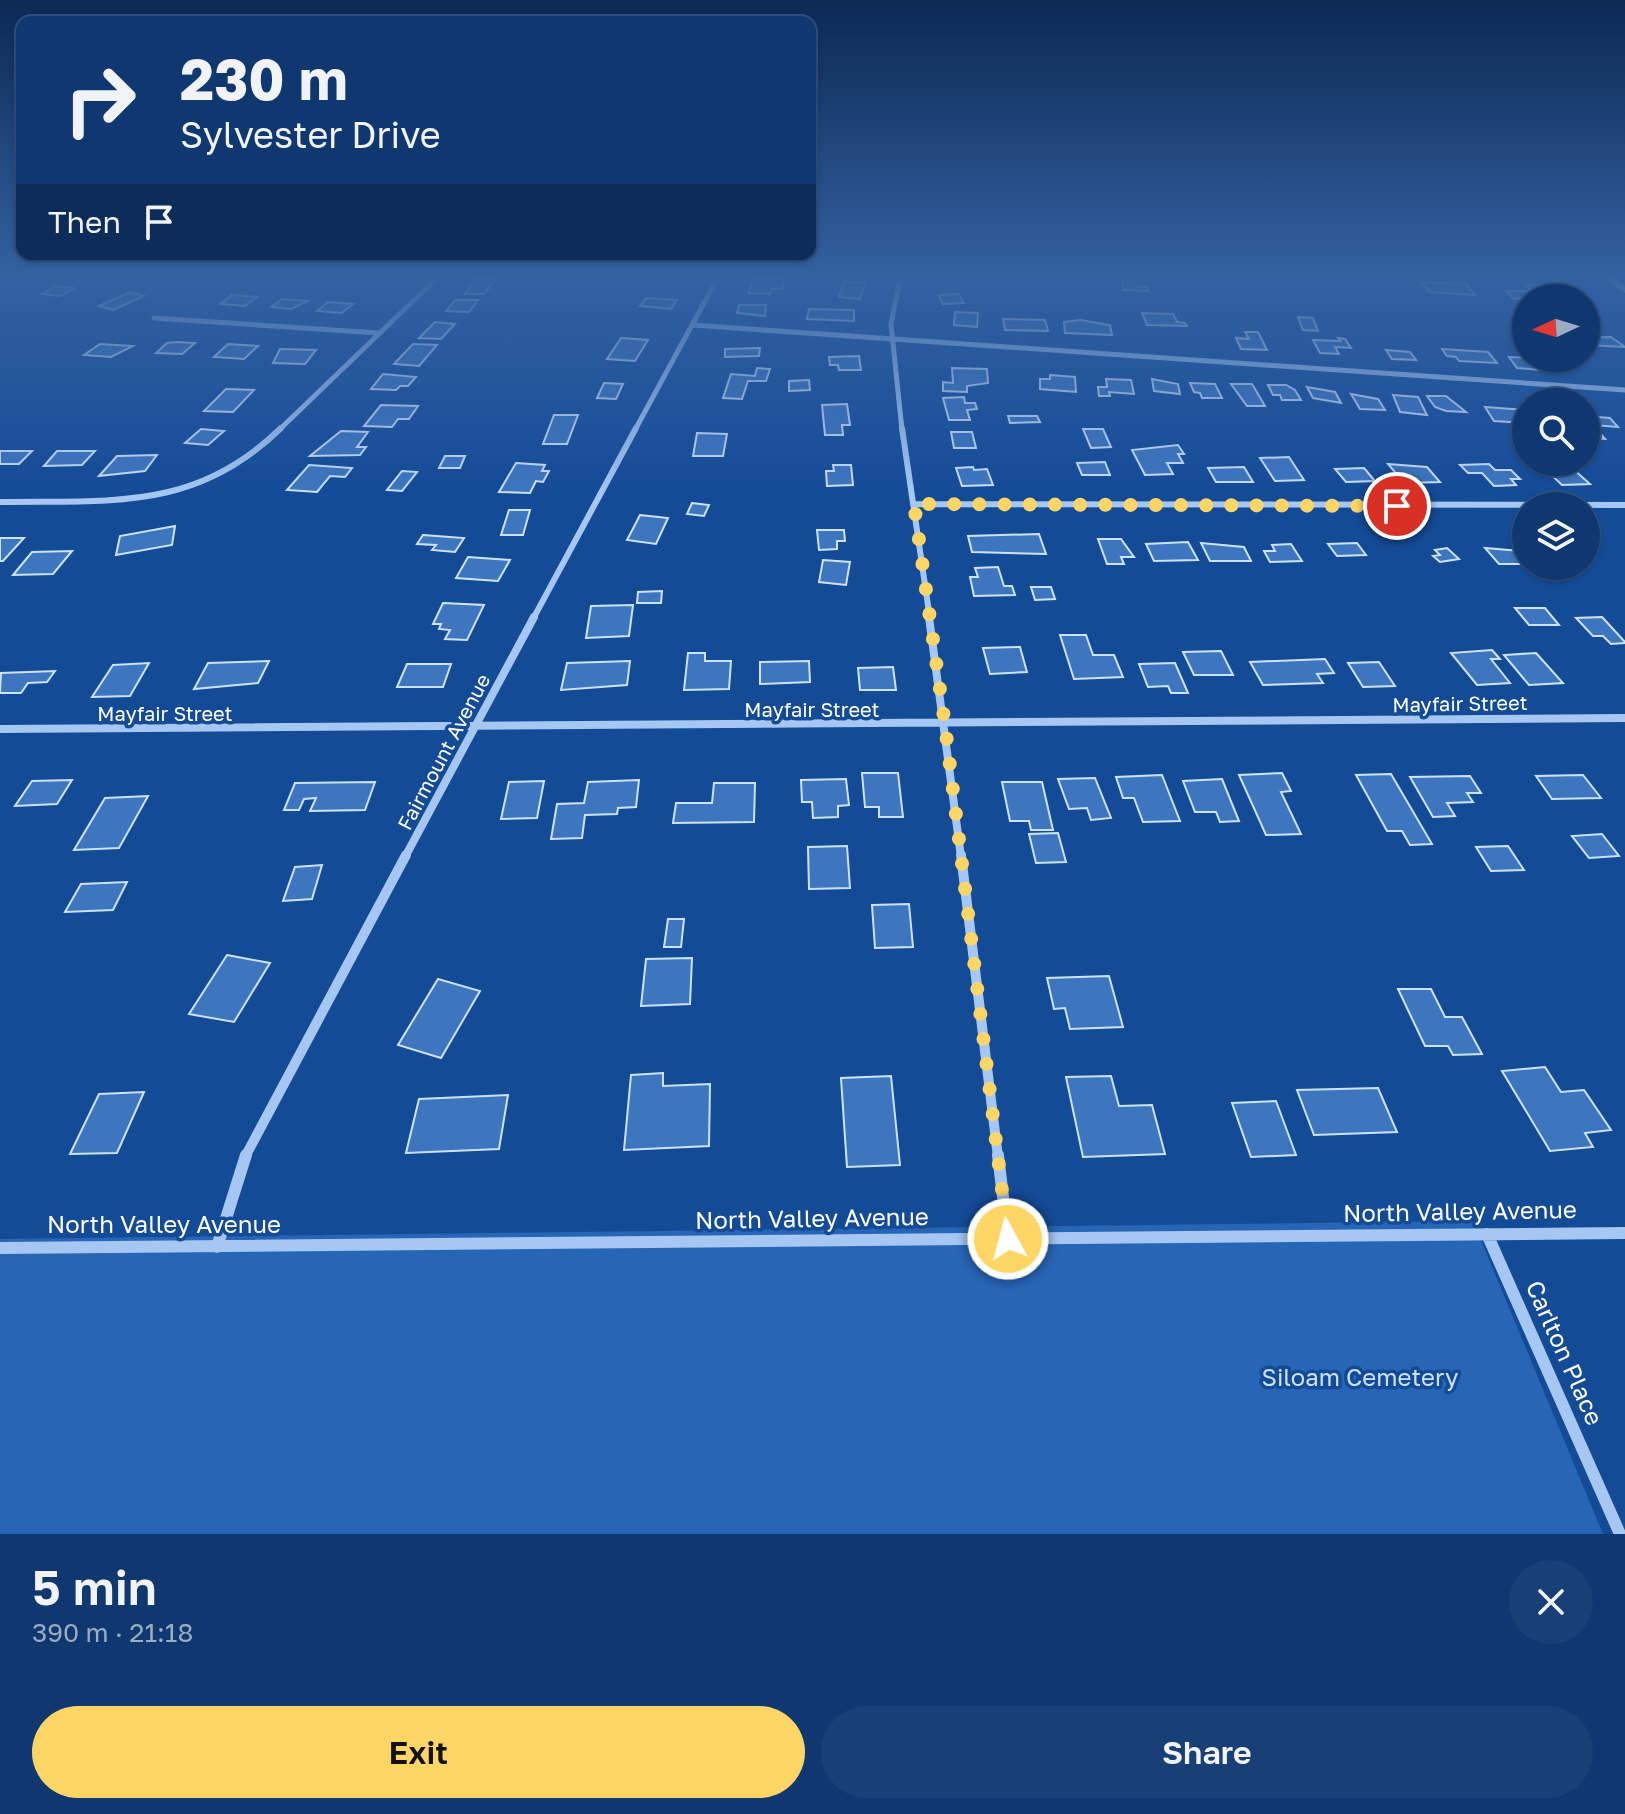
<!DOCTYPE html>
<html lang="en">
<head>
<meta charset="utf-8">
<style>
	body { margin:0; font-family:"Golos Text",sans-serif; background:#183f76; color:#f1f3f6; height:100vh; display:flex; flex-direction:column; font-size:30px; white-space:nowrap }
	* { box-sizing:border-box; margin:0 }
	p { font-size:26px; color:#9bacc3 }
	.icon { flex:none; width:44px; height:44px; fill:none; stroke:currentColor; stroke-width:2; stroke-linecap:round; stroke-linejoin:round }
	.map { position:relative; height:1534px; overflow:hidden }
	.details { display:flex; flex-direction:column; background:#0f3871; flex:1 }
	.details>* { flex:none }
	.top-card { position:absolute; left:16px; top:16px; width:800px; height:244px; border-radius:16px; box-shadow:0 2px 6px #0004,0 0 0 2px #2f5284; background:#0f3871; color:#f1f3f6; overflow:hidden }
	.needle { width:52px; rotate:266deg }
	.controls { position:absolute; left:1512px; top:284px; display:grid; gap:16px }
	.controls a { display:grid; place-items:center; width:88px; height:88px; border-radius:50%; background:#0f3871; box-shadow:0 2px 6px #0004,0 0 0 2px #2f5284; font-size:40px }
	.pin { position:absolute; display:grid; place-items:center; width:68px; height:68px; color:#fff; margin:-34px; border:4px solid #fff; border-radius:50%; box-shadow:0 2px 8px #0007 }
	.me { position:absolute; width:88px; margin:-44px; rotate:353deg; stroke-linejoin:round; filter:drop-shadow(0 0 6px #0008) }
	.turn { display:flex; align-items:center; gap:28px; height:168px; padding:0 32px; font-size:36px }
	.turn .icon { width:104px; height:104px; stroke-width:2.5 }
	.turn b { display:block; font-size:56px; line-height:68px }
	.then { display:flex; align-items:center; height:76px; padding:0 32px; background:#0003; gap:16px; font-size:30px }
	.round { display:grid; place-items:center; flex:none; width:84px; height:84px; border-radius:42px; background:#183f76 }
	.head { display:flex; align-items:center; justify-content:space-between; height:136px; padding:0 32px }
	h1 { font-size:48px; font-weight:600; line-height:60px }
	.action { display:flex; gap:16px; margin-top:auto; padding:16px 32px }
	.action a { flex:1; height:92px; border-radius:48px; background:#ffd566; color:#111; font-size:32px; font-weight:600; line-height:92px; text-align:center }
	.action a+a { background:#183f76; color:#f1f3f6 }
	.map>svg:first-child { display:block }
	.green { fill:#2765b6 }
	.building { fill:#3d75bf; stroke:#cde2fd; stroke-width:2 }
	.lines { fill:none; stroke-linecap:round; stroke-linejoin:round }
	.street-far4 { stroke:#a5c7f2; stroke-width:5 }
	.street-far3 { stroke:#a5c7f2; stroke-width:6 }
	.street-far2 { stroke:#a5c7f2; stroke-width:8 }
	.street-far1 { stroke:#a5c7f2; stroke-width:10 }
	.street { stroke:#a5c7f2; stroke-width:12 }
	.secondary { fill:#d4e5fc; fill-rule:evenodd }
	.route { stroke:#ffd566; stroke-width:14; stroke-dasharray:0 25.2 }
	.labels { text-anchor:middle; stroke-width:7; stroke-linejoin:round; paint-order:stroke }
	.street-label { font-size:20px; fill:#fff; stroke:#144b97 }
	.near-street-label { font-size:24px; fill:#fff; stroke:#144b97 }
	.near-park-label { font-size:24px; fill:#cde2fd; stroke:#144b97 }
</style>
</head>
<body>
<div class="map">
<svg width="1625" height="1534" viewBox="0 0 1625 1534">
	<rect width="100%" height="100%" fill="#144b97"/>
	<path class="green" d="M 1473,1221 L 1603,1534 L 0,1534 L 0,1239 Z"/>
	<path class="building" d="M 476,279 L 495,280 L 484,294 L 465,294 Z
		M 753,279 L 785,279 L 782,289 L 772,289 L 770,294 L 748,293 Z
		M 1121,280 L 1135,281 L 1137,287 L 1147,287 L 1148,291 L 1124,290 Z
		M 844,282 L 865,283 L 860,299 L 839,297 Z
		M 1421,282 L 1466,284 L 1475,295 L 1429,292 Z
		M 1526,285 L 1550,285 L 1562,298 L 1531,295 L 1534,298 L 1514,299 L 1506,291 L 1532,291 Z
		M 56,286 L 74,288 L 60,296 L 42,294 Z
		M 130,292 L 144,296 L 113,310 L 99,306 Z
		M 959,294 L 964,303 L 943,304 L 938,295 Z
		M 232,295 L 257,297 L 245,306 L 220,304 Z
		M 646,298 L 677,300 L 671,309 L 640,306 Z
		M 282,299 L 308,301 L 291,309 L 271,307 Z
		M 455,300 L 478,300 L 469,312 L 446,311 Z
		M 328,302 L 353,304 L 342,313 L 317,311 Z
		M 739,305 L 766,305 L 765,316 L 737,313 Z
		M 809,309 L 854,310 L 854,321 L 807,319 Z
		M 955,312 L 978,313 L 977,327 L 954,325 Z
		M 1142,313 L 1173,314 L 1177,322 L 1185,323 L 1187,326 L 1147,325 Z
		M 1298,317 L 1313,318 L 1318,331 L 1303,330 Z
		M 1003,319 L 1045,320 L 1048,331 L 1005,330 Z
		M 1081,320 L 1110,325 L 1112,335 L 1065,333 L 1064,322 Z
		M 435,322 L 455,324 L 441,339 L 419,338 Z
		M 1245,332 L 1258,332 L 1267,350 L 1241,349 L 1236,338 L 1249,339 Z
		M 1611,337 L 1625,347 L 1586,345 L 1586,338 Z
		M 621,338 L 648,340 L 635,361 L 607,359 Z
		M 1338,338 L 1345,339 L 1351,348 L 1335,347 L 1339,354 L 1320,353 L 1313,340 L 1340,341 Z
		M 178,342 L 195,343 L 182,354 L 156,353 L 167,343 Z
		M 100,344 L 133,346 L 111,357 L 84,355 Z
		M 228,344 L 258,346 L 244,359 L 214,357 Z
		M 413,344 L 437,345 L 419,366 L 394,364 Z
		M 760,348 L 759,356 L 725,357 L 725,349 Z
		M 280,349 L 316,350 L 305,364 L 273,363 Z
		M 1442,349 L 1488,352 L 1497,363 L 1459,361 L 1456,357 L 1447,356 Z
		M 1386,350 L 1410,352 L 1416,360 L 1392,359 Z
		M 859,356 L 861,370 L 839,370 L 838,365 L 830,365 L 829,357 Z
		M 1509,357 L 1532,358 L 1540,370 L 1517,368 Z
		M 757,368 L 770,369 L 766,381 L 748,381 L 742,399 L 723,398 L 731,374 L 755,376 Z
		M 952,368 L 987,369 L 988,383 L 967,386 L 967,392 L 943,391 L 943,382 L 953,383 Z
		M 383,374 L 416,377 L 408,386 L 400,386 L 396,390 L 371,389 Z
		M 1050,375 L 1075,377 L 1076,392 L 1040,389 L 1040,379 L 1050,379 Z
		M 1106,379 L 1131,380 L 1134,394 L 1109,392 L 1110,396 L 1099,396 L 1098,387 L 1107,387 Z
		M 1152,379 L 1178,384 L 1180,394 L 1154,391 Z
		M 809,380 L 810,390 L 789,391 L 789,381 Z
		M 604,383 L 623,384 L 616,399 L 597,398 Z
		M 1190,383 L 1215,384 L 1222,398 L 1202,398 L 1200,393 L 1194,392 Z
		M 1231,384 L 1252,384 L 1265,406 L 1247,406 Z
		M 1268,385 L 1286,385 L 1295,390 L 1301,400 L 1282,400 L 1280,395 L 1273,395 Z
		M 1307,387 L 1335,392 L 1341,403 L 1313,398 Z
		M 226,389 L 254,390 L 233,412 L 204,411 Z
		M 1351,394 L 1378,399 L 1385,410 L 1360,409 Z
		M 1393,395 L 1418,397 L 1427,415 L 1400,412 Z
		M 1427,396 L 1446,396 L 1466,412 L 1446,411 L 1435,407 Z
		M 964,397 L 965,403 L 975,403 L 977,409 L 967,410 L 970,420 L 949,420 L 943,398 Z
		M 847,404 L 850,425 L 842,425 L 843,435 L 825,435 L 822,405 Z
		M 381,405 L 418,406 L 409,419 L 398,419 L 392,427 L 364,426 Z
		M 1485,407 L 1526,410 L 1526,423 L 1494,421 Z
		M 554,415 L 578,415 L 567,444 L 543,444 Z
		M 1008,416 L 1037,416 L 1040,422 L 1010,423 Z
		M 1586,416 L 1610,418 L 1618,427 L 1593,425 L 1605,439 L 1586,438 Z
		M 201,429 L 224,431 L 208,445 L 185,443 Z
		M 1083,429 L 1103,429 L 1111,447 L 1091,448 Z
		M 341,431 L 368,432 L 357,447 L 366,447 L 360,455 L 310,456 Z
		M 951,432 L 972,432 L 976,448 L 954,448 Z
		M 697,433 L 727,434 L 723,456 L 693,456 Z
		M 1178,445 L 1184,454 L 1178,454 L 1183,463 L 1167,463 L 1173,474 L 1145,475 L 1132,450 Z
		M 0,451 L 32,451 L 19,464 L 0,464 Z
		M 57,451 L 95,451 L 82,465 L 44,466 Z
		M 157,455 L 145,471 L 99,476 L 117,456 Z
		M 445,456 L 465,456 L 460,468 L 439,468 Z
		M 1289,457 L 1304,480 L 1275,481 L 1260,458 Z
		M 1105,462 L 1110,475 L 1082,475 L 1077,463 Z
		M 516,463 L 545,465 L 542,471 L 549,471 L 543,482 L 536,481 L 530,493 L 499,492 Z
		M 1388,464 L 1427,467 L 1440,482 L 1404,483 Z
		M 1489,464 L 1495,470 L 1511,470 L 1520,479 L 1511,479 L 1516,485 L 1494,486 L 1482,473 L 1468,473 L 1460,465 Z
		M 309,465 L 352,468 L 345,477 L 330,476 L 317,492 L 287,490 Z
		M 833,465 L 851,465 L 853,485 L 827,486 L 826,471 L 834,471 Z
		M 973,467 L 974,470 L 987,469 L 993,485 L 962,486 L 956,468 Z
		M 1244,467 L 1253,482 L 1216,482 L 1208,468 Z
		M 1364,468 L 1375,481 L 1346,482 L 1335,469 Z
		M 1572,468 L 1590,484 L 1562,485 L 1545,469 Z
		M 402,471 L 417,472 L 402,491 L 387,490 Z
		M 692,503 L 709,505 L 704,516 L 687,514 Z
		M 509,510 L 530,510 L 523,535 L 501,535 Z
		M 640,515 L 668,518 L 656,544 L 627,540 Z
		M 175,526 L 172,545 L 116,555 L 120,536 Z
		M 817,530 L 844,530 L 845,541 L 837,541 L 837,549 L 819,550 Z
		M 1039,534 L 1046,554 L 972,552 L 968,536 Z
		M 423,535 L 464,538 L 455,552 L 432,550 L 436,545 L 417,544 Z
		M 0,538 L 24,538 L 3,561 L 0,561 Z
		M 1098,539 L 1121,539 L 1134,557 L 1121,557 L 1124,564 L 1107,564 Z
		M 1188,542 L 1198,560 L 1154,561 L 1146,544 Z
		M 1201,543 L 1244,547 L 1251,561 L 1210,561 Z
		M 1357,543 L 1366,555 L 1337,556 L 1328,544 Z
		M 1291,544 L 1302,561 L 1270,562 L 1264,551 L 1275,551 L 1272,545 Z
		M 1515,544 L 1526,544 L 1526,564 L 1499,564 L 1485,548 L 1521,551 Z
		M 1447,548 L 1459,559 L 1440,562 L 1433,556 L 1440,555 L 1435,550 Z
		M 72,551 L 53,574 L 13,575 L 32,552 Z
		M 468,557 L 510,560 L 498,581 L 456,578 Z
		M 823,560 L 850,562 L 846,585 L 819,582 Z
		M 998,567 L 1004,586 L 1012,586 L 1015,595 L 974,596 L 970,577 L 978,577 L 975,568 Z
		M 1031,587 L 1051,587 L 1055,599 L 1035,600 Z
		M 662,591 L 661,603 L 637,603 L 638,592 Z
		M 443,603 L 484,605 L 467,640 L 445,639 L 450,630 L 439,629 L 441,624 L 433,624 Z
		M 633,605 L 629,636 L 586,638 L 591,606 Z
		M 1515,608 L 1545,608 L 1559,625 L 1529,625 Z
		M 1602,617 L 1625,642 L 1625,643 L 1611,644 L 1603,636 L 1593,636 L 1576,618 Z
		M 1060,635 L 1086,635 L 1093,655 L 1114,655 L 1123,677 L 1074,679 Z
		M 1020,647 L 1027,672 L 990,674 L 983,648 Z
		M 1492,650 L 1500,659 L 1491,659 L 1510,683 L 1477,685 L 1451,653 Z
		M 1221,651 L 1233,675 L 1194,675 L 1183,652 Z
		M 688,653 L 705,653 L 705,661 L 731,661 L 729,689 L 684,690 Z
		M 1536,653 L 1563,683 L 1529,685 L 1504,655 Z
		M 1325,659 L 1334,673 L 1317,674 L 1323,683 L 1263,685 L 1250,662 Z
		M 269,661 L 258,683 L 194,689 L 208,663 Z
		M 630,661 L 627,685 L 561,690 L 567,663 Z
		M 809,661 L 810,682 L 760,684 L 760,662 Z
		M 1379,662 L 1395,686 L 1363,687 L 1348,663 Z
		M 149,663 L 130,696 L 92,697 L 113,665 Z
		M 1175,663 L 1188,693 L 1171,693 L 1168,686 L 1148,687 L 1139,664 Z
		M 407,664 L 451,664 L 443,687 L 397,687 Z
		M 893,667 L 896,690 L 860,690 L 858,668 Z
		M 55,671 L 47,682 L 28,683 L 21,693 L 0,693 L 1,673 Z
		M 862,773 L 898,773 L 903,817 L 879,817 L 879,807 L 865,807 Z
		M 1282,773 L 1291,791 L 1281,792 L 1301,834 L 1266,835 L 1239,775 Z
		M 1391,774 L 1432,844 L 1410,845 L 1402,831 L 1387,831 L 1356,775 Z
		M 1162,775 L 1180,821 L 1143,822 L 1134,798 L 1123,798 L 1116,777 Z
		M 1583,775 L 1601,798 L 1552,799 L 1536,776 Z
		M 1470,776 L 1481,793 L 1467,793 L 1473,802 L 1447,803 L 1455,816 L 1433,817 L 1410,777 Z
		M 1095,778 L 1111,818 L 1091,820 L 1087,808 L 1069,809 L 1058,779 Z
		M 846,779 L 849,805 L 838,806 L 838,817 L 813,818 L 812,802 L 802,802 L 801,780 Z
		M 1222,779 L 1239,821 L 1220,822 L 1216,812 L 1195,812 L 1183,781 Z
		M 72,780 L 57,804 L 15,806 L 32,781 Z
		M 639,780 L 636,807 L 618,808 L 617,814 L 585,815 L 582,838 L 551,839 L 557,804 L 584,803 L 588,782 Z
		M 544,781 L 537,818 L 501,819 L 509,782 Z
		M 375,782 L 365,810 L 310,811 L 316,798 L 304,799 L 299,810 L 284,810 L 295,783 Z
		M 1002,782 L 1042,782 L 1053,830 L 1031,830 L 1029,821 L 1010,821 Z
		M 714,783 L 755,783 L 754,822 L 673,823 L 676,803 L 712,803 Z
		M 148,796 L 119,848 L 74,850 L 105,798 Z
		M 1058,833 L 1066,862 L 1036,863 L 1029,834 Z
		M 1602,834 L 1619,856 L 1589,858 L 1572,836 Z
		M 847,846 L 850,888 L 809,889 L 808,847 Z
		M 1508,846 L 1524,870 L 1491,871 L 1476,847 Z
		M 322,865 L 312,899 L 283,901 L 295,867 Z
		M 127,882 L 113,910 L 65,912 L 81,884 Z
		M 909,904 L 913,947 L 875,948 L 872,905 Z
		M 668,919 L 684,919 L 681,947 L 664,947 Z
		M 227,955 L 270,963 L 234,1022 L 189,1014 Z
		M 692,958 L 690,1004 L 641,1006 L 646,959 Z
		M 1109,976 L 1123,1027 L 1070,1029 L 1065,1008 L 1054,1009 L 1047,978 Z
		M 438,979 L 480,991 L 441,1058 L 398,1045 Z
		M 1398,989 L 1431,989 L 1445,1017 L 1462,1017 L 1482,1054 L 1453,1055 L 1448,1046 L 1425,1046 Z
		M 1545,1067 L 1561,1092 L 1584,1090 L 1611,1130 L 1585,1133 L 1593,1147 L 1550,1151 L 1502,1071 Z
		M 663,1073 L 663,1086 L 710,1084 L 709,1146 L 624,1150 L 631,1075 Z
		M 891,1076 L 900,1165 L 847,1167 L 841,1078 Z
		M 1111,1076 L 1119,1106 L 1152,1105 L 1165,1154 L 1083,1157 L 1066,1077 Z
		M 1378,1088 L 1397,1132 L 1314,1135 L 1297,1090 Z
		M 144,1092 L 117,1153 L 70,1154 L 99,1094 Z
		M 508,1095 L 499,1149 L 406,1153 L 419,1099 Z
		M 1276,1101 L 1296,1155 L 1251,1157 L 1232,1103 Z"/>
	<g class="lines">
		<path class="street-far4" d="M 900,279 L 891,324 L 902,430
			M 154,318 L 379,333
			M 692,325 L 1625,390
			M 279,430 L 436,279
			M 635,430 L 717,279"/>
		<path class="street-far3" d="M 902,428 L 930,619
			M 0,502 C 111,500 195,512 281,428
			M 914,504 L 1625,505
			M 533,619 L 636,428"/>
		<path class="street-far2" d="M 929,617 L 961,857
			M 0,729 L 1625,718
			M 405,857 L 534,617"/>
		<path class="street-far1" d="M 961,855 L 998,1157
			M 245,1157 L 406,855"/>
		<path class="street" d="M 998,1155 L 1008,1239
			M 1487,1234 L 1620,1534
			M 217,1247 L 246,1155
			M 0,1248 L 1625,1233"/>
		<path class="secondary" d="M 1606,279 L 1616,279 L 1625,286 L 1625,293 Z"/>
	</g>
	<linearGradient id="sky" x2="0" y2="1"><stop stop-color="#0b2953"/><stop offset="0.56" stop-color="#3461a1"/><stop offset="1" stop-color="#3461a1" stop-opacity="0"/></linearGradient>
	<rect width="1625" height="494" fill="url(#sky)"/>
	<g class="lines">
		<path class="route" d="M 1008,1239 L 945,725 L 914,504 L 1397,506"/>
	</g>
	<g class="labels">
		<g class="street-label">
			<text transform="translate(1460 704) rotate(-1)" y="7">Mayfair Street</text>
			<text x="812" y="717">Mayfair Street</text>
			<text x="165" y="721">Mayfair Street</text>
			<text transform="translate(444 752) rotate(-62)" y="7">Fairmount Avenue</text>
		</g>
		<g class="near-street-label">
			<text transform="translate(1460 1212) rotate(-1)" y="8">North Valley Avenue</text>
			<text transform="translate(812 1219) rotate(-1)" y="8">North Valley Avenue</text>
			<text x="164" y="1233">North Valley Avenue</text>
			<text transform="translate(1564 1353) rotate(66)" y="8">Carlton Place</text>
		</g>
		<g class="near-park-label">
			<text x="1360" y="1386">Siloam Cemetery</text>
		</g>
	</g>
</svg>
<div class="controls">
<a><svg class="needle" viewBox="-14 -14 28 28"><path d="M0-13l5 13h-10z" fill="#e53935"/><path d="M0 13l5-13h-10z" fill="#9bacc3"/></svg></a>
<a><svg class="icon" aria-label="search" viewBox="0 0 24 24"><circle cx="10" cy="10" r="6"/><path d="M15 15l6 6"/></svg></a>
<a><svg class="icon" aria-label="layers" viewBox="0 0 24 24"><path d="M12 4l9 5-9 5-9-5zM3 14l9 5 9-5"/></svg></a>
</div>
<div class="pin" style="left:1397px;top:506px;background:#d93025"><svg class="icon" aria-label="arrive" viewBox="0 0 24 24"><path d="M6 21V4h12l-3 4 3 4H6"/></svg></div>
<svg class="me" style="left:1008px;top:1239px" viewBox="-20 -20 40 40"><circle r="17" fill="#ffd566" stroke="#fff" stroke-width="3"/><path d="M0-11L8 9 0 5-8 9z" fill="#fff"/></svg>
<div class="top-card">
<div class="turn"><svg class="icon" aria-label="right" viewBox="0 0 24 24"><path d="M7 20v-9h11M14 6l5 5-5 5"/></svg><div><b>230 m</b>Sylvester Drive</div></div>
<div class="then">Then<svg class="icon" aria-label="arrive" viewBox="0 0 24 24"><path d="M6 21V4h12l-3 4 3 4H6"/></svg></div>
</div>
</div>
<section class="details">
<div class="head"><div><h1>5 min</h1><p>390 m · 21:18</p></div><a class="round"><svg class="icon" aria-label="close" viewBox="0 0 24 24"><path d="M6 6l12 12M18 6L6 18"/></svg></a></div>
<div class="action"><a>Exit</a><a>Share</a></div>
</section>
</body>
</html>
